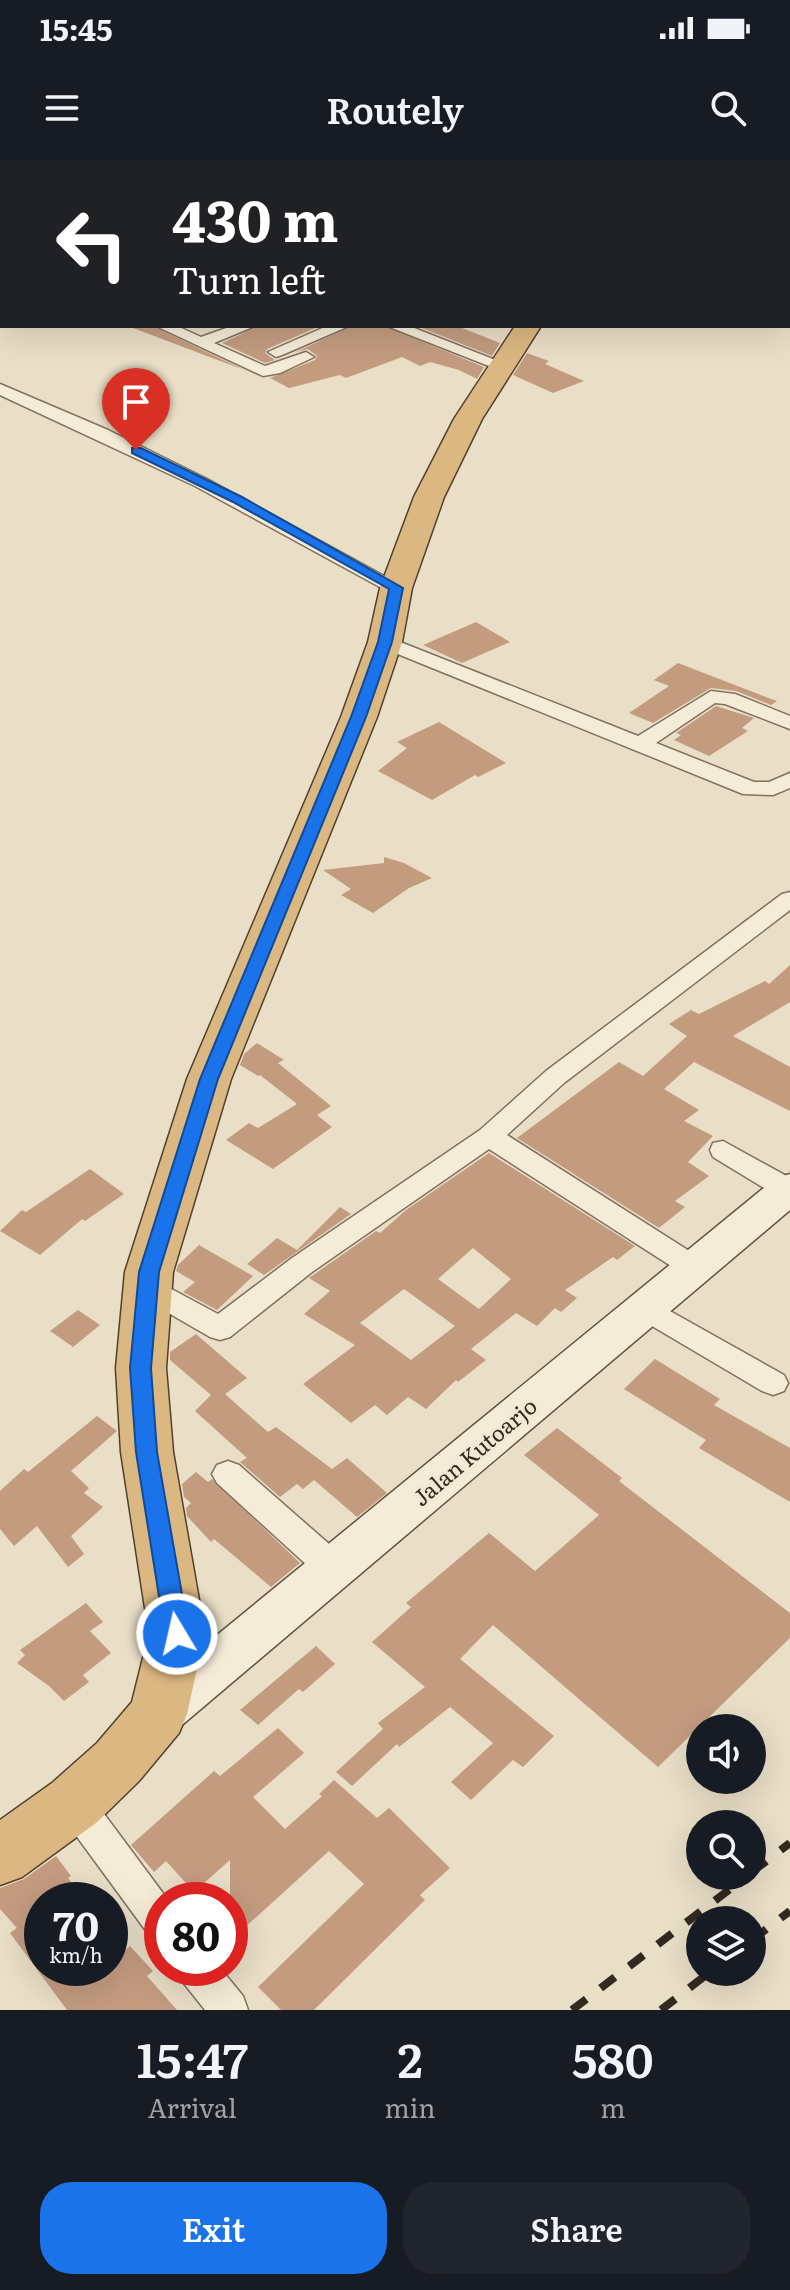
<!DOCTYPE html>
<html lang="en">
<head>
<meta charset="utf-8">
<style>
	body { margin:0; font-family:Literata,serif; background:#20242c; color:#f1f3f6; height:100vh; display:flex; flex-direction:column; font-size:30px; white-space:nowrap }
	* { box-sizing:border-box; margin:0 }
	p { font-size:26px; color:#9ea1a6 }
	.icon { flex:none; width:44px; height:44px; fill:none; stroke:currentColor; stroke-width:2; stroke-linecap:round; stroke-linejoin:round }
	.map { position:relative; height:1850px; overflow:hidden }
	.sheet { display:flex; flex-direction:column; background:#171b24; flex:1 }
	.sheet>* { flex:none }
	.hud { position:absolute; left:0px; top:0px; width:790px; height:168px; box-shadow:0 8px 32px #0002; background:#202124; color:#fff; overflow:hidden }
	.controls { position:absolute; left:686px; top:1554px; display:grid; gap:16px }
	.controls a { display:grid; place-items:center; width:80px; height:80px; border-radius:50%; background:#171b24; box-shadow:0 8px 32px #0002; font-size:40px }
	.speed { position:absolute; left:24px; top:1722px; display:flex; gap:16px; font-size:40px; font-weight:700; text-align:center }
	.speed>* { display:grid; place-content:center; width:104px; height:104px; border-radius:50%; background:#171b24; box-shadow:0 8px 32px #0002; line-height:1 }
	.speed small { font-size:20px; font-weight:400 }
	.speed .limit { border:12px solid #d22; background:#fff; color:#111 }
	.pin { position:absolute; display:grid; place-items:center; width:68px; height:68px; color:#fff; margin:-82px -34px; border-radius:50% 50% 50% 0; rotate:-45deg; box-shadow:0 0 8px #0007 }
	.pin .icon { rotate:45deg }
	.me { position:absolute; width:88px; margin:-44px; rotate:351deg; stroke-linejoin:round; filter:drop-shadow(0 0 6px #0008) }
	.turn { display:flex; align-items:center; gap:28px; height:168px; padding:0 40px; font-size:36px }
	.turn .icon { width:104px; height:104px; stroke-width:2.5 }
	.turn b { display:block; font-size:56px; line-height:68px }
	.eta { display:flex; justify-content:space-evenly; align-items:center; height:136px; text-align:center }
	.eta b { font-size:48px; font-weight:600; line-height:56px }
	.cta { display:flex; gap:16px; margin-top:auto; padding:16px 40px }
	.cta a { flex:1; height:92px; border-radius:32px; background:#1a73e8; color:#fff; font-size:32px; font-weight:600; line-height:92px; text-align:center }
	.cta a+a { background:#20242c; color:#f1f3f6 }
	.status { display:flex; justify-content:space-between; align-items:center; height:56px; padding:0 40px; background:#171b24; direction:ltr }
	.status svg { height:22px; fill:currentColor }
	header { display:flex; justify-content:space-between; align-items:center; height:104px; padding:0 40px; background:#171b24; font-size:36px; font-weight:600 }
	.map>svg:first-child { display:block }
	.building { fill:#c39c80; fill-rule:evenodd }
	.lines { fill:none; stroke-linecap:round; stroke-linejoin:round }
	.minor-casing { stroke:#82715e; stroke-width:3 }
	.secondary-casing { stroke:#645241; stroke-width:3 }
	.trunk-casing { stroke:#504031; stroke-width:3 }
	.minor { fill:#f5ecd8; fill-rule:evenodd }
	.secondary { fill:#f5ecd8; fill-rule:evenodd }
	.trunk { fill:#dbb881; fill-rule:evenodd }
	.rail { stroke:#342920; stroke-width:8; stroke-dasharray:18 18; stroke-linecap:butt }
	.route { fill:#1a73e8; stroke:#114b97; stroke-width:2 }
	.labels { text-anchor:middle; stroke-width:6; stroke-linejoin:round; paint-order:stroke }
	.street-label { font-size:22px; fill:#342920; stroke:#f1e9d4 }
</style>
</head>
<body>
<div class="status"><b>15:45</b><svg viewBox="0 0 49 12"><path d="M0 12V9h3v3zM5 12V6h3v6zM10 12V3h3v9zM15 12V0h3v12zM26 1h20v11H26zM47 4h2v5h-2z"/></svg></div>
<header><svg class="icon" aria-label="menu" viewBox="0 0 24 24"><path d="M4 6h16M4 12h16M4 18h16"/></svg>Routely<svg class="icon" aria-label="search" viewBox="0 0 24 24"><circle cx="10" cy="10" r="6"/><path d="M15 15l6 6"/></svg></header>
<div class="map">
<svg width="790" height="1850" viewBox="0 0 790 1850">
	<rect width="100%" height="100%" fill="#e9dec6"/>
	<path class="building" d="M 134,166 L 153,166 L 244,210 L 133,168 Z
		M 258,166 L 320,166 L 267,189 L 265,193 L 275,200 L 265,203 L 222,183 Z
		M 352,166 L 384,166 L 484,207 L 477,219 L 459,210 L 430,202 L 420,206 L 402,197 L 346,218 L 340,215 L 289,228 L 270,218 L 315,200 L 317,196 L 308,189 L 296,192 Z
		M 417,166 L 457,166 L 500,183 L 492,196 Z
		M 527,193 L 549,201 L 545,204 L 584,221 L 553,233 L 513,215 Z
		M 476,462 L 510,482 L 462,503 L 423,485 Z
		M 678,503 L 753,532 L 777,541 L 771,545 L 736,531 L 711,528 L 653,563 L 629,553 L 669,526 L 654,520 Z
		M 716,546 L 754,558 L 742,568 L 748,571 L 709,596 L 674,580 L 681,575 L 676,573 Z
		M 439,562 L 506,603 L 478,617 L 475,615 L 432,640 L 378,611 L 407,588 L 397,582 Z
		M 384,697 L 404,703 L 432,718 L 409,728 L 373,753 L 341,735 L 351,729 L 323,710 L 384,703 Z
		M 790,805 L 790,842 L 733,876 L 790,907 L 790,951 L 694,902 L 664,929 L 699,950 L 684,961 L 713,976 L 688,1002 L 709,1016 L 675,1041 L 685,1047 L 659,1068 L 517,978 L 619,902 L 643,916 L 687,876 L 669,864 L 691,850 L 699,854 L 765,821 L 769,824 Z
		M 257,883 L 284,900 L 278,903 L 331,946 L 317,955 L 332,967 L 273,1009 L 226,980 L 249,963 L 258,968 L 297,944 L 260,915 L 258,916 L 240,905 L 244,894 Z
		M 489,993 L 635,1086 L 617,1100 L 613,1097 L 565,1130 L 577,1138 L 561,1152 L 555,1148 L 537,1166 L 516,1153 L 471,1189 L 486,1200 L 458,1222 L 456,1220 L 426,1249 L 408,1237 L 387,1255 L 375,1245 L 351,1263 L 303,1224 L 355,1185 L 304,1154 L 330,1131 L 309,1118 L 376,1071 L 380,1073 L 406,1050 ZM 473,1088 L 511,1119 L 479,1149 L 438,1119 ZM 404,1129 L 455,1166 L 411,1200 L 360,1163 Z
		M 90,1009 L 124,1034 L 85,1061 L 82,1059 L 40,1095 L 0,1071 L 22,1050 L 26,1052 Z
		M 340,1047 L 351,1054 L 264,1115 L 247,1104 L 277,1078 L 297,1090 Z
		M 199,1085 L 253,1116 L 217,1150 L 183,1132 L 195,1122 L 176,1111 L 178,1105 Z
		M 78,1150 L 100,1165 L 73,1187 L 50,1171 Z
		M 196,1174 L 247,1218 L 225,1234 L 268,1272 L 276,1267 L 332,1309 L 347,1298 L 387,1333 L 357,1357 L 314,1320 L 303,1329 L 297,1324 L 280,1337 L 240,1302 L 247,1298 L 195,1251 L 211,1235 L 170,1200 L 170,1192 Z
		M 655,1199 L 720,1239 L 714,1245 L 790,1288 L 790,1342 L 699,1288 L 706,1280 L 624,1229 Z
		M 97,1256 L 117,1271 L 71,1311 L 89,1328 L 84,1333 L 103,1347 L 71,1376 L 84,1394 L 68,1407 L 37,1366 L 14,1386 L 0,1369 L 0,1331 L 24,1309 L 28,1312 Z
		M 557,1268 L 622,1318 L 619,1321 L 790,1453 L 790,1478 L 658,1607 L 493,1465 L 460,1499 L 554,1576 L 523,1607 L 513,1600 L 471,1640 L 451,1622 L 493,1583 L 450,1547 L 399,1587 L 397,1584 L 352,1626 L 336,1612 L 383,1569 L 378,1563 L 425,1527 L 372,1482 L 411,1447 L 406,1443 L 489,1373 L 535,1411 L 599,1355 L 524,1295 Z
		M 196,1312 L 208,1322 L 212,1319 L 300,1403 L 271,1427 L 214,1379 L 211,1382 L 187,1356 L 186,1348 L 191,1343 L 184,1337 L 182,1324 Z
		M 86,1443 L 103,1462 L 90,1471 L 111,1493 L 83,1515 L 89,1522 L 64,1541 L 49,1526 L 17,1503 L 25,1495 L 20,1490 Z
		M 316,1486 L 335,1504 L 303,1532 L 299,1529 L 258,1565 L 240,1550 Z
		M 278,1568 L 304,1593 L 253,1637 L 285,1669 L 322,1636 L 319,1634 L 334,1620 L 377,1658 L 389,1648 L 450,1708 L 420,1735 L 425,1740 L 314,1850 L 281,1850 L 258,1827 L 364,1724 L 329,1691 L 230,1781 L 230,1700 L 194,1732 L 166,1701 L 154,1712 L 131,1685 L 214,1611 L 220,1616 Z
		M 56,1696 L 71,1716 L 68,1718 L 85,1740 L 42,1740 L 42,1808 L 110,1808 L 110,1774 L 123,1792 L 130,1786 L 153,1811 L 147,1816 L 177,1850 L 67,1850 L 10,1773 L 17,1768 L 0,1749 L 0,1728 L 24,1719 Z"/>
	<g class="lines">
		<defs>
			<path id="minor" d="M 156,166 L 177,166 L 201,177 L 232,166 L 255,166 L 214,183 L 265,206 L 306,192 L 314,197 L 280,213 L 263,216 Z
				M 327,166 L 349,166 L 282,195 L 276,197 L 268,192 Z
				M 387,166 L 409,166 L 508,205 L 506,208 L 494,208 Z
				M 0,224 L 108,270 L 207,319 L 406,428 L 403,432 L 389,432 L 195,326 L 0,235 Z
				M 385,476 L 638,576 L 711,531 L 735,534 L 790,556 L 790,569 L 725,544 L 715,543 L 656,583 L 754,622 L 769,622 L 790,613 L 790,628 L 773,635 L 743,634 L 378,486 L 375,482 L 378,478 Z
				M 790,732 L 790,750 L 564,923 L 507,975 L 705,1101 L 709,1108 L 705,1115 L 695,1118 L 685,1115 L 489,989 L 312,1112 L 230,1177 L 220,1180 L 210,1177 L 139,1136 L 135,1128 L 139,1120 L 149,1117 L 218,1154 L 292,1098 L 480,970 L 546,911 L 782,734 Z
				M 723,981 L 790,1018 L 790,1039 L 779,1037 L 713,997 L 710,990 L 713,983 Z
				M 645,1137 L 784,1215 L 788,1223 L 784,1231 L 773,1235 L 762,1231 L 635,1156 L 630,1148 L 635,1140 Z
				M 228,1301 L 239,1305 L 345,1398 L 349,1408 L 345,1418 L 333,1422 L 321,1418 L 217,1323 L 212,1314 L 217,1305 Z
				M 74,1626 L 87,1631 L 168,1740 L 162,1740 L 162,1780 L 149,1775 L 61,1655 L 56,1643 L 61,1631 Z
				M 177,1808 L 220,1808 L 243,1836 L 248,1850 L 205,1850 L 182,1821 Z"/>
			<path id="secondary" d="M 790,1014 L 790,1050 L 176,1570 L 158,1577 L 140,1570 L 133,1554 L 140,1538 L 776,1018 Z"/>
			<path id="trunk" d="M 631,0 L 654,0 L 630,2 Z
				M 515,166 L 541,166 L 482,259 L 444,337 L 412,428 L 402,482 L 377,557 L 231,919 L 173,1112 L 166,1208 L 173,1292 L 205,1474 L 187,1554 L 179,1573 L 139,1621 L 96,1663 L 22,1717 L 0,1725 L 0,1660 L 52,1623 L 97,1583 L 132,1542 L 149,1474 L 121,1292 L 116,1208 L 125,1112 L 187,919 L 341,557 L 368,482 L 380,428 L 414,337 L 454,259 Z"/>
		</defs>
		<use href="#minor" class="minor-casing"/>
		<use href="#secondary" class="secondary-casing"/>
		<use href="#trunk" class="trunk-casing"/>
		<use href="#minor" class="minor"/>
		<use href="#secondary" class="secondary"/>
		<use href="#trunk" class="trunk"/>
		<path class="rail" d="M 752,1712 L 790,1683
			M 752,1780 L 790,1751
			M 572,1850 L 747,1716
			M 661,1850 L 710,1812"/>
	</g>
	<path class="route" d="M 132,288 L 141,288 L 242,337 L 403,428 L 392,482 L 366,557 L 218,919 L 159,1112 L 151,1208 L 157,1292 L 189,1474 L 185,1481 L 177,1484 L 168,1481 L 165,1474 L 136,1292 L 130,1208 L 139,1112 L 200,919 L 351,557 L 378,482 L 389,429 L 233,342 L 132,293 Z"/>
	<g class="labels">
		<g class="street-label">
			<text transform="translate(475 1292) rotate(-40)" y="8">Jalan Kutoarjo</text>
		</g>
	</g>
</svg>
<div class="controls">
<a><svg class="icon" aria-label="sound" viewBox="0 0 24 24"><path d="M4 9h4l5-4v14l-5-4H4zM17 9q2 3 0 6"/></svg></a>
<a><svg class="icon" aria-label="search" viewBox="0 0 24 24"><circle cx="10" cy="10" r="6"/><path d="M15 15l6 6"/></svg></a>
<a><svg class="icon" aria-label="layers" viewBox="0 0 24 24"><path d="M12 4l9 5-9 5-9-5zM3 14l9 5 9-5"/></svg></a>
</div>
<div class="speed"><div>70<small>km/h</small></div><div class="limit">80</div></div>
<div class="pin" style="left:136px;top:290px;background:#d93025"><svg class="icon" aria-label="arrive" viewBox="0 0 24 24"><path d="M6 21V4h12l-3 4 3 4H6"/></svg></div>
<svg class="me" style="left:177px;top:1474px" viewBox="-20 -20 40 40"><circle r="17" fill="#1a73e8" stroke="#fff" stroke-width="3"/><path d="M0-11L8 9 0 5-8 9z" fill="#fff"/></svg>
<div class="hud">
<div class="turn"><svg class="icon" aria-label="left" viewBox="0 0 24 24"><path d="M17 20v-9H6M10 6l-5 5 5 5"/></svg><div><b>430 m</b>Turn left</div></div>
</div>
</div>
<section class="sheet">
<div class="eta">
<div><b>15:47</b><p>Arrival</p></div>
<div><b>2</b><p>min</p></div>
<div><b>580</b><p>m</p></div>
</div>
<div class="cta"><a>Exit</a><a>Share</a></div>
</section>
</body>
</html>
